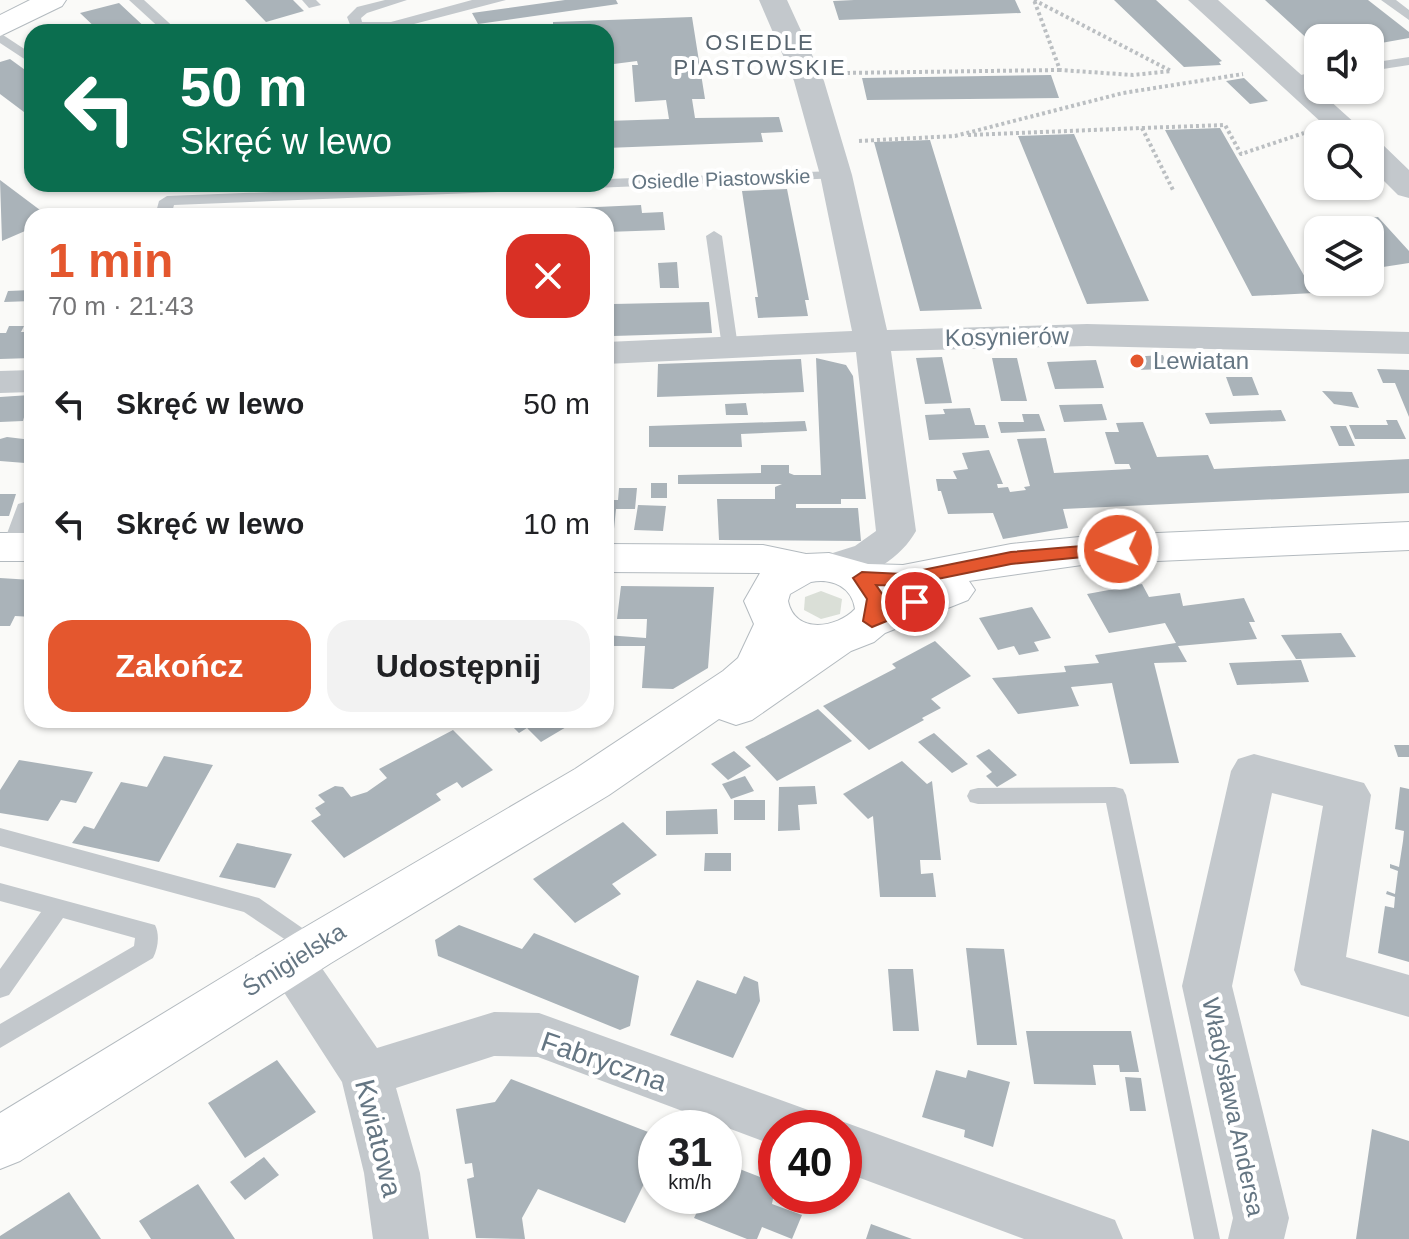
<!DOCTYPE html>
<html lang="pl">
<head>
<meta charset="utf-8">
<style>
	body { margin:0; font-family:Helvetica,sans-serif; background:#f2f2f2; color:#202124; height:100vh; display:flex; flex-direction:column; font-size:30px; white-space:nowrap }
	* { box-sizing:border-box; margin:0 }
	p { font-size:26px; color:#757577 }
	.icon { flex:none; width:44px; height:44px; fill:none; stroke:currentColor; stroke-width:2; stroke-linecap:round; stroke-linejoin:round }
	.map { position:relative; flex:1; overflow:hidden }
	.sheet { position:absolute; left:24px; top:208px; width:590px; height:520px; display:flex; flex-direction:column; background:#fff; border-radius:24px; box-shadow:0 2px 6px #0004 }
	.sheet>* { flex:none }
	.guide { position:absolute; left:24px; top:24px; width:590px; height:168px; border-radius:24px; box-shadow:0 2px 6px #0004; background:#0b6e4f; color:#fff; overflow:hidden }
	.fabs { position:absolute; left:1304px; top:24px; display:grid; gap:16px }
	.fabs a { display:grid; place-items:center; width:80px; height:80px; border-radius:16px; background:#fff; box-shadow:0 2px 6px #0004; font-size:40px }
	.speed { position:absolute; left:638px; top:1110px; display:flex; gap:16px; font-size:40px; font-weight:700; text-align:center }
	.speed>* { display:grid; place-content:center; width:104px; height:104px; border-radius:50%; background:#fff; box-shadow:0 2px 6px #0004; line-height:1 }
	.speed small { font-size:20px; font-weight:400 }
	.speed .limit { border:12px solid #d22; background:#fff; color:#111 }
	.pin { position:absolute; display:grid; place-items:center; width:68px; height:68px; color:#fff; margin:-34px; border:4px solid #fff; border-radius:50%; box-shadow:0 2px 8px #0007 }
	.me { position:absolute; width:88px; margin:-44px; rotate:267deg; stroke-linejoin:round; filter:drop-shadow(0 0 6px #0008) }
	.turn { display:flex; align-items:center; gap:28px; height:168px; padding:0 24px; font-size:36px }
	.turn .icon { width:104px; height:104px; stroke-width:2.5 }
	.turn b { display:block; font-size:56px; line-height:68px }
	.round { display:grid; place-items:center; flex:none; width:84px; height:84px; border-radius:24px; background:#f2f2f2 }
	.summary { display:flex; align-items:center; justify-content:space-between; height:136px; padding:0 24px }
	h1 { font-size:48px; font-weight:800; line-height:60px; color:#e4572e }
	.button { display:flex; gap:16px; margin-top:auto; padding:16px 24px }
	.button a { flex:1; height:92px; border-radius:24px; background:#e4572e; color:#fff; font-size:32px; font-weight:800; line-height:92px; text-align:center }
	.button a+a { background:#f2f2f2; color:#202124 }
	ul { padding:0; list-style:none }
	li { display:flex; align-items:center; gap:24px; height:120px; padding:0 24px }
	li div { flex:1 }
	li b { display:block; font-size:30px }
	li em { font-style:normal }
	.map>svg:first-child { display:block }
	.green { fill:#dadfd7 }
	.building { fill:#aab3b9 }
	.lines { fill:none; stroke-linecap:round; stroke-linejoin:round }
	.secondary-casing { stroke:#b3babf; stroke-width:2 }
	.path { stroke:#bbbfc2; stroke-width:4; stroke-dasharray:3 3; stroke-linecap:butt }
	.lane { fill:#c3c8cc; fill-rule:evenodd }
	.street { fill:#c3c8cc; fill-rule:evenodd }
	.secondary { fill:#fff; fill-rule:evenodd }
	.route { fill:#e4572e; stroke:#94391e; stroke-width:2 }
	.poi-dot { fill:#e4572e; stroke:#fff; stroke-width:3 }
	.labels { text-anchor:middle; stroke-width:8; stroke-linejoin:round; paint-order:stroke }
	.far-street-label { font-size:20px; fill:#657683; stroke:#fff }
	.far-neighbourhood-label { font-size:22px; letter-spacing:2px; fill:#57646e; stroke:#fff }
	.street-label { font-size:24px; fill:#657683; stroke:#fff }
	.poi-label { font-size:24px; fill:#657683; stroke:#fff; text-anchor:start }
	.near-street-label { font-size:28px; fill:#657683; stroke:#fff }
</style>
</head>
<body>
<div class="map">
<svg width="1409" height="1239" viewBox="0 0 1409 1239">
	<rect width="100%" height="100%" fill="#fafaf8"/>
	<path class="green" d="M 821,591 L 842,599 L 840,614 L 821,619 L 804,610 L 805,597 Z"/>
	<path class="building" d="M 245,0 L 293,0 L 304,11 L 266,22 Z
		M 565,0 L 616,0 L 618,4 L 478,24 L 472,13 Z
		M 854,0 L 1015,0 L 1021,13 L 839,20 L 833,1 Z
		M 1114,0 L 1156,0 L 1222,61 L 1219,62 L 1221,65 L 1184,67 Z
		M 1265,0 L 1368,0 L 1409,32 L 1409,38 L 1370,45 L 1370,38 L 1318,38 L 1318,43 L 1313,44 Z
		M 119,3 L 150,32 L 100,32 L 80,13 Z
		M 692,17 L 705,99 L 692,99 L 695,118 L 779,117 L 783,132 L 761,133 L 763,142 L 606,148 L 606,121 L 669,119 L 666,100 L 635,102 L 632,65 L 638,65 L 637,61 L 606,65 L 606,32 L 553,32 L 553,22 Z
		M 10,59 L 32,75 L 32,118 L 0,94 L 0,62 Z
		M 1051,75 L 1059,98 L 867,100 L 862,78 Z
		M 1244,78 L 1268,101 L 1250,104 L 1226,81 Z
		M 1220,128 L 1314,293 L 1252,296 L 1165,130 Z
		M 1074,134 L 1149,301 L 1087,304 L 1018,136 Z
		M 930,140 L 982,309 L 920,311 L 874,142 Z
		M 0,180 L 48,216 L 32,216 L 32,228 L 2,241 Z
		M 787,189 L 809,300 L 805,300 L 808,316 L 758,318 L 755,297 L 758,297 L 742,191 Z
		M 641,205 L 642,213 L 663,212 L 665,230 L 606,232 L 606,216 L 396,216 Z
		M 1378,217 L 1409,251 L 1409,263 L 1370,269 L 1370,230 L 1332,230 L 1326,223 Z
		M 677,262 L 679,288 L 660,288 L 658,263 Z
		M 32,290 L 32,301 L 4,302 L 8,291 Z
		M 709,302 L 712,333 L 613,336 L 613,304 Z
		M 9,326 L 24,326 L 21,332 L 32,332 L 32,358 L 0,359 L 0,333 L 6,333 Z
		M 1163,355 L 1168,369 L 1135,370 L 1129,357 Z
		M 942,357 L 952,403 L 925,404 L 916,358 Z
		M 816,358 L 846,365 L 853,376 L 866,499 L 841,499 L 841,504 L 796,504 L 796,508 L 858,508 L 861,541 L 719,540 L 717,499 L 775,499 L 775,487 L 782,484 L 678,484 L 678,475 L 761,473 L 761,465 L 789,465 L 789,473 L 794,475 L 821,475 Z
		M 992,358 L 1017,358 L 1027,401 L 1001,401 Z
		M 801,359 L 804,392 L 657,397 L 658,364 Z
		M 1096,360 L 1104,388 L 1055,389 L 1047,362 Z
		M 1377,369 L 1409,370 L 1409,417 L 1395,383 L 1383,383 Z
		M 1226,377 L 1252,377 L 1259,395 L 1233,396 Z
		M 1322,391 L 1352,392 L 1359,408 L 1334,404 Z
		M 30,395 L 23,421 L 0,422 L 0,397 Z
		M 746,403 L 748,415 L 726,415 L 725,404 Z
		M 1102,404 L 1107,420 L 1064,422 L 1059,405 Z
		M 970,408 L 975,425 L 985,425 L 989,438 L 929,440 L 925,415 L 945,414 L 943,409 Z
		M 1281,410 L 1286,421 L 1210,424 L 1205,413 Z
		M 1022,414 L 1039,414 L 1045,431 L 1001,433 L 998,422 L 1024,422 Z
		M 1386,420 L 1397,420 L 1406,439 L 1355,439 L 1349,425 L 1388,425 Z
		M 805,421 L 807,431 L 741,434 L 742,447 L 649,447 L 649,426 Z
		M 1143,422 L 1157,457 L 1208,455 L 1214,469 L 1409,459 L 1409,493 L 1063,509 L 1068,528 L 1003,539 L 993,513 L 948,514 L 941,491 L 938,491 L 936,479 L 957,479 L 953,471 L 968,469 L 962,453 L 989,450 L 1003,484 L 997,484 L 998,488 L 1008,487 L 1010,492 L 1026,490 L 1024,487 L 1030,486 L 1017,439 L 1046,438 L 1054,473 L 1131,469 L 1129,464 L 1115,464 L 1105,432 L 1119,432 L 1116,423 Z
		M 1330,426 L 1346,426 L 1355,446 L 1339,446 Z
		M 7,437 L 32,440 L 25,463 L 0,461 L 0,439 Z
		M 651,483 L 667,483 L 667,498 L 651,498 Z
		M 619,488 L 637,488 L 635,509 L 616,509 L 614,529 L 606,529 L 606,500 L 618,500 Z
		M 0,494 L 16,494 L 9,516 L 0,516 Z
		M 638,505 L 666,506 L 663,531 L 634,530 Z
		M 0,578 L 32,580 L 32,617 L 15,616 L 10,626 L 0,626 Z
		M 1142,584 L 1149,597 L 1180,593 L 1183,606 L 1244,598 L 1255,622 L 1249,622 L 1257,639 L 1178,646 L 1187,662 L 1154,663 L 1179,763 L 1130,764 L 1112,683 L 1071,687 L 1079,706 L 1018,714 L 992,678 L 1066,672 L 1064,666 L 1099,663 L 1095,655 L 1176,643 L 1165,623 L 1109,633 L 1087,594 Z
		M 621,586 L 714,587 L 708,668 L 673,689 L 642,688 L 645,646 L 606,646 L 606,635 L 646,638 L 647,619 L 617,619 Z
		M 1032,607 L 1051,638 L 1034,642 L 1039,651 L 1019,655 L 1014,646 L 998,650 L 979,618 Z
		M 1341,633 L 1356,657 L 1296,659 L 1281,635 Z
		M 935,641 L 971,676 L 931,699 L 941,708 L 922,718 L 924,720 L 869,750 L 823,706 L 896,668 L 892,664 Z
		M 1301,660 L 1309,682 L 1237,685 L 1229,663 Z
		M 818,709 L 852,741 L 777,781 L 745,747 Z
		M 506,720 L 578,720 L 541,742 L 527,728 L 519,733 Z
		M 453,730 L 493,770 L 462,788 L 457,782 L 436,794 L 441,800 L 344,858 L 311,821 L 321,815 L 315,808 L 325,802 L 318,795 L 335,786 L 343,787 L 351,797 L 367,792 L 387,778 L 379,769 Z
		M 934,733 L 968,764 L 952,773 L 918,742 Z
		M 1394,745 L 1409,745 L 1409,757 L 1398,757 Z
		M 989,749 L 1017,775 L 997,787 L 986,776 L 992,772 L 976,756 Z
		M 734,751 L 751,766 L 728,780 L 711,764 Z
		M 164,756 L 213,765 L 159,862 L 72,843 L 84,826 L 94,829 L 121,782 L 147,787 Z
		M 19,760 L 93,772 L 76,803 L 61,800 L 48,821 L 0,813 L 0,790 Z
		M 902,761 L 927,784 L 932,781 L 941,860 L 920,860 L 921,874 L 933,873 L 936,897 L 880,897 L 873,816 L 868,819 L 843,794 Z
		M 745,776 L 754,791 L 731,799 L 722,784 Z
		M 815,786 L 817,804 L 798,805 L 800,830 L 778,831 L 779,787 Z
		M 1400,787 L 1409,789 L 1409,962 L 1378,953 L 1385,906 L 1394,908 L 1395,897 L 1386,894 L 1387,891 L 1395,894 L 1398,871 L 1390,868 L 1390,864 L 1399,867 L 1403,841 L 1404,831 L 1395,829 Z
		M 734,800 L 765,800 L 765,820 L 734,820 Z
		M 717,809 L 718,834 L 666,835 L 666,811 Z
		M 623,822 L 657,855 L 612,884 L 621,894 L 575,923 L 533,879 Z
		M 237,843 L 292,854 L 275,888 L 219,877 Z
		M 705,853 L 731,853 L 731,871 L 704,871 Z
		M 459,925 L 522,949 L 534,933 L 639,976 L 630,1026 L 620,1030 L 438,956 L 435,940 Z
		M 966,948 L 1004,949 L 1017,1045 L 977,1045 Z
		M 888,969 L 913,969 L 919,1031 L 893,1031 Z
		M 744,976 L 758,982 L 760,1001 L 733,1058 L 670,1035 L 697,980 L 736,994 Z
		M 1026,1031 L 1131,1031 L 1139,1072 L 1120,1072 L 1119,1065 L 1093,1065 L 1096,1085 L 1034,1084 Z
		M 277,1060 L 316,1112 L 245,1158 L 208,1103 Z
		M 936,1070 L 966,1078 L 968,1070 L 1010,1082 L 993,1147 L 964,1137 L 965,1130 L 922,1117 Z
		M 1125,1077 L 1141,1078 L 1146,1111 L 1130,1111 Z
		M 511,1079 L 656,1135 L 656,1159 L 625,1223 L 538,1189 L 522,1218 L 525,1239 L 476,1238 L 467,1179 L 474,1177 L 472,1163 L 465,1164 L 456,1109 L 495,1102 Z
		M 1372,1129 L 1409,1141 L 1409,1239 L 1356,1239 Z
		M 264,1157 L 279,1175 L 245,1200 L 230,1182 Z
		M 724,1163 L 776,1183 L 772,1204 L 802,1215 L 792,1239 L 762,1227 L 757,1239 L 747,1239 L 694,1218 L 705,1196 L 724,1196 Z
		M 198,1184 L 235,1239 L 151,1239 L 139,1221 Z
		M 69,1192 L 101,1239 L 0,1239 L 0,1236 Z
		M 871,1224 L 912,1239 L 866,1239 Z"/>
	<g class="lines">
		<defs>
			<path id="secondary" d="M 30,0 L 66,0 L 62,6 L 0,36 L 0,15 Z
				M 1409,522 L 1409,550 L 1089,564 L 969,581 L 975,590 L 968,600 L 885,633 L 874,642 L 851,651 L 752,720 L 736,725 L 719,719 L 609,795 L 331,963 L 20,1161 L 0,1169 L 0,1113 L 295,933 L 575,769 L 723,671 L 738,658 L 754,624 L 744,601 L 760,573 L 606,572 L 606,544 L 763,545 L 806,554 L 829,553 L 868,564 L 903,565 L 1011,544 L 1089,536 ZM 811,582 C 832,578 852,587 855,609 C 837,628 795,635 788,601 L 790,594 Z
				M 0,533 L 32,533 L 32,561 L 0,561 Z"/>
		</defs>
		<use href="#secondary" class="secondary-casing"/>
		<path class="path" d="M 1034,0 L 1171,71 L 1133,75 L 1060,70 Z
			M 841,73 L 1060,70
			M 1142,128 L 1225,125 L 1241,154 L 1304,133
			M 968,135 L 1142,128 L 1173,190
			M 859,141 L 955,136 L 1123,93 L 1243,74"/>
		<path class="lane" d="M 129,0 L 144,0 L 179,32 L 164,32 Z
			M 302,0 L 316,0 L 321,5 L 309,8 Z
			M 385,0 L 407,0 L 367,13 L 361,18 L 362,22 L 391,22 L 472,0 L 506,0 L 391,30 L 367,31 L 351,27 L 347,17 L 357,7 Z
			M 1381,0 L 1396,0 L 1409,10 L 1409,20 Z
			M 0,33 L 32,54 L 32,64 L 0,43 Z
			M 1409,57 L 1409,65 L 1370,71 L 1370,63 Z
			M 1318,71 L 1318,79 L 1291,83 L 1284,79 Z
			M 836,171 L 843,175 L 841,178 L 174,205 L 171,216 L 155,216 L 159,201 L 167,196 L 482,184 L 606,184 L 606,179 Z
			M 714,231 L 722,236 L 738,347 L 730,352 L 722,347 L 706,236 Z
			M 1115,787 L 1123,789 L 1126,795 L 1220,1239 L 1194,1239 L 1106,803 L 978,804 L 970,802 L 967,796 L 970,790 L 978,788 Z
			M 0,828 L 259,898 L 321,941 L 325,948 L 321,955 L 313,958 L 244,912 L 0,846 Z
			M 0,883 L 155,925 C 160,935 158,948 153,958 L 0,1048 L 0,1024 L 134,946 L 135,938 L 63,918 L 9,995 L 0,998 L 0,969 L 41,912 L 0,901 Z"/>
		<path class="street" d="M 759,0 L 787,0 L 824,81 L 852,175 L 887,330 L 1087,324 L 1409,332 L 1409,354 L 1087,346 L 891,351 L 916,531 C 899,562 856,587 820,577 L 814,567 L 820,557 L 855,546 L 876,531 L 856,352 L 606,364 L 606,342 L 852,331 L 820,175 L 794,81 Z
			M 1188,0 L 1218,0 L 1367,134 L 1334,134 Z
			M 1370,141 L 1381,143 L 1409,170 L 1409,198 L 1398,195 L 1370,167 Z
			M 32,370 L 32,392 L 0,393 L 0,371 Z
			M 32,500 L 32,558 L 22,560 L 8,556 L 2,547 L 18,504 Z
			M 1254,754 L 1364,783 L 1371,795 L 1346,957 L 1409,975 L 1409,1017 L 1301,985 L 1294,970 L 1323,806 L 1272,793 L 1232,986 L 1289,1218 L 1284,1239 L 1228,1239 L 1233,1218 L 1182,986 L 1231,771 L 1238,759 Z
			M 290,942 L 308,948 L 377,1048 L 494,1012 L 539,1013 L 811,1111 L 819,1128 L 776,1128 L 776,1146 L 538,1057 L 494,1056 L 396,1088 L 420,1173 L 429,1239 L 373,1239 L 364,1173 L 342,1082 L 265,963 L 272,948 Z
			M 844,1122 L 1115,1220 L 1123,1239 L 1024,1239 L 844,1172 L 844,1128 L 829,1128 Z"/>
		<use href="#secondary" class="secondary"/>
	</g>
	<path class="route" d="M 1118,543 L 1124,545 L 1124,553 L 1011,564 L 903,586 L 876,585 L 885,598 L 883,609 L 915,596 L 924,602 L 921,607 L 872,627 L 863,621 L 867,599 L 853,578 L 862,572 L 903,574 L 1011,552 Z"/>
	<circle class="poi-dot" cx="1137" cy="361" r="8"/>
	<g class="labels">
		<g class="far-street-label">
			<text transform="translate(721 179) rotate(-2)" y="7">Osiedle Piastowskie</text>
		</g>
		<g class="far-neighbourhood-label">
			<text x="760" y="50">OSIEDLE<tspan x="760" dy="25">PIASTOWSKIE</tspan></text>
		</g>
		<g class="street-label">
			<text transform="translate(1007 337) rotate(-1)" y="8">Kosynierów</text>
			<text transform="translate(294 960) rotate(-32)" y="8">Śmigielska</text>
			<text transform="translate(1233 1107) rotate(78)" y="8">Władysława Andersa</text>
		</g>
		<g class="poi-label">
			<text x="1153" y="369">Lewiatan</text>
		</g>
		<g class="near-street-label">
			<text transform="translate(604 1061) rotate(19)" y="10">Fabryczna</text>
			<text transform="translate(379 1138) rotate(76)" y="10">Kwiatowa</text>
		</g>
	</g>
</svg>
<div class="fabs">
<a><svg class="icon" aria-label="sound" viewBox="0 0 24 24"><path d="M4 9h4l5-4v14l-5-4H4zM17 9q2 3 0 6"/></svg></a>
<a><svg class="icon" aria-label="search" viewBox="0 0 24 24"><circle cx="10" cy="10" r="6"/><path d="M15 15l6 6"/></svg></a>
<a><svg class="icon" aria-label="layers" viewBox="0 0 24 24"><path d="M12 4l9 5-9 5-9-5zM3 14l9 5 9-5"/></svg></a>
</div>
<div class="speed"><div>31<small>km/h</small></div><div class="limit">40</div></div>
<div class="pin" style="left:915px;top:602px;background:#d93025"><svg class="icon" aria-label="arrive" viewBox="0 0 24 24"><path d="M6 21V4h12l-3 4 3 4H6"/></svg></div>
<svg class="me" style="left:1118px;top:549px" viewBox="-20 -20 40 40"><circle r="17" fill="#e4572e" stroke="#fff" stroke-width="3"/><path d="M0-11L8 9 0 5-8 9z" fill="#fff"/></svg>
<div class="guide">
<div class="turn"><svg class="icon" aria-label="left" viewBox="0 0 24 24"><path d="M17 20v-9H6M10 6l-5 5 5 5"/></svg><div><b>50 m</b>Skręć w lewo</div></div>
</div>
<section class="sheet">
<div class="summary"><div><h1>1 min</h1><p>70 m · 21:43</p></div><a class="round" style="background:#d93025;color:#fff"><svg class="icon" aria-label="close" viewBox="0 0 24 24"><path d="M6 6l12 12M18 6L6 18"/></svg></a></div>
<ul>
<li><svg class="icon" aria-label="left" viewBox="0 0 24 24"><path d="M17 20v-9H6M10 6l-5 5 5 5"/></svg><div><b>Skręć w lewo</b></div><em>50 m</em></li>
<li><svg class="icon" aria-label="left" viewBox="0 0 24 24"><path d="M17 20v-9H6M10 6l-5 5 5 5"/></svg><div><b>Skręć w lewo</b></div><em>10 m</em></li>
</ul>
<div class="button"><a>Zakończ</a><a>Udostępnij</a></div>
</section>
</div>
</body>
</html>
